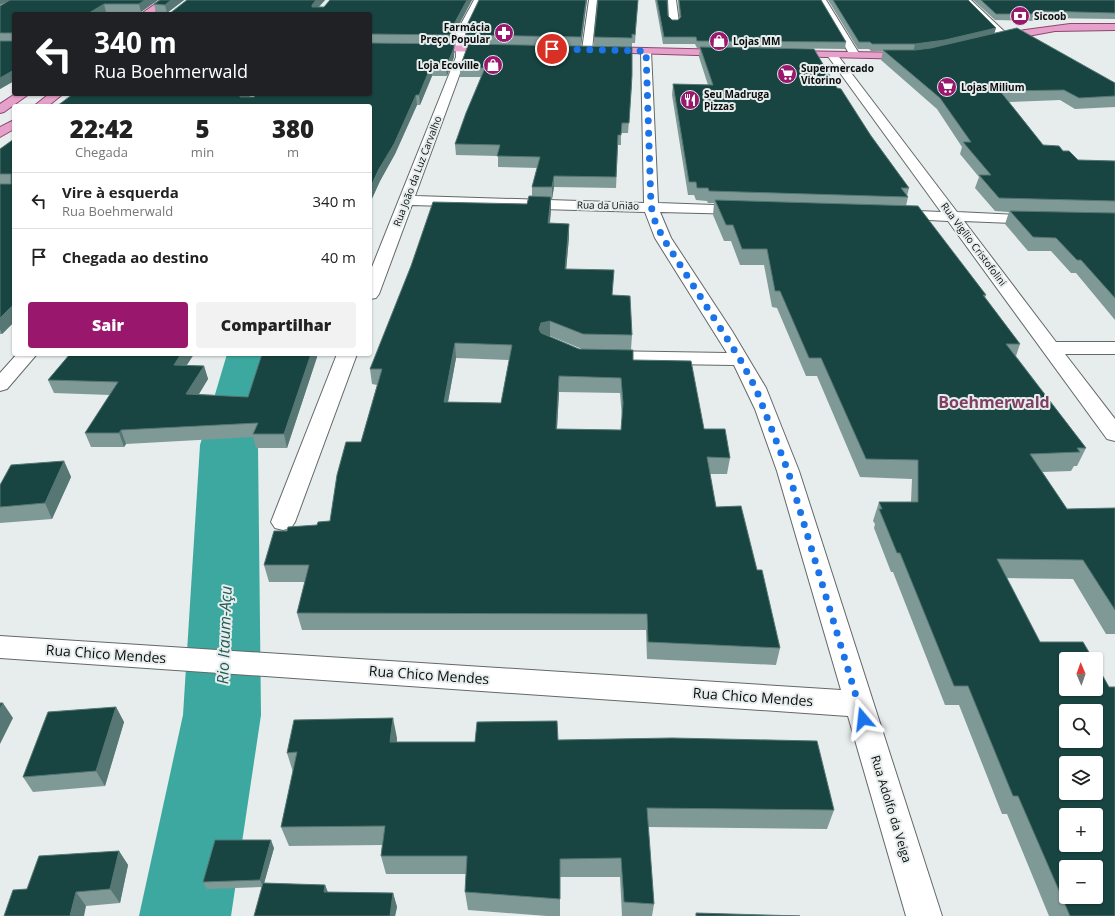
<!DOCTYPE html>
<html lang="pt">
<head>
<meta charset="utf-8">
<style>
	body { margin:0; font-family:"Open Sans",sans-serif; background:#f2f2f2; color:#222; height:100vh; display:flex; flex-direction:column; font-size:15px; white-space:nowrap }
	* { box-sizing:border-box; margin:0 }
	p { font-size:13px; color:#767676 }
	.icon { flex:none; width:22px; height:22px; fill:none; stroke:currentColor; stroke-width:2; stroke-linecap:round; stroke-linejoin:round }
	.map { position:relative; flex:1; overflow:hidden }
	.details { position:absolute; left:12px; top:104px; width:360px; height:252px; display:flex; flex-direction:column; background:#fff; border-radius:4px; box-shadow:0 1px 3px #0004 }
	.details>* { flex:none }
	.top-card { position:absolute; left:12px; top:12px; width:360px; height:84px; border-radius:4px; box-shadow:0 1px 3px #0004; background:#202124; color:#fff; overflow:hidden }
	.needle { width:26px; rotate:358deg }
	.fabs { position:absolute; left:1059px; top:652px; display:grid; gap:8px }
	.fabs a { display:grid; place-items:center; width:44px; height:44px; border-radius:4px; background:#fff; box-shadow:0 1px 3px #0004; font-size:20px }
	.pin { position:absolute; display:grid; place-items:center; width:34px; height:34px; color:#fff; margin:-17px; border:2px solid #fff; border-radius:50%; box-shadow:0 1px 4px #0007 }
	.me { position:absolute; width:44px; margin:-22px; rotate:343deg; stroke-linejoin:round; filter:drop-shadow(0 0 3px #0008) }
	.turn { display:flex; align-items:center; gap:14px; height:84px; padding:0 16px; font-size:18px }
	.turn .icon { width:52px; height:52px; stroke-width:2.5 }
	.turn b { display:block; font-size:28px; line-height:34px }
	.eta { display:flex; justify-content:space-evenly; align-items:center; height:68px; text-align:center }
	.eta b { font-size:24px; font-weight:800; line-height:28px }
	.action { display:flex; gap:8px; margin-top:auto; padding:8px 16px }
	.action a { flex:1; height:46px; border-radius:4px; background:#99186e; color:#fff; font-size:16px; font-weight:800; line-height:46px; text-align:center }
	.action a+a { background:#f2f2f2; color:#222 }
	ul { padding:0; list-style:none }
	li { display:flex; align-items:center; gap:12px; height:56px; padding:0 16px; border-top:1px solid #e0e0e0 }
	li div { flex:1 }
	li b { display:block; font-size:15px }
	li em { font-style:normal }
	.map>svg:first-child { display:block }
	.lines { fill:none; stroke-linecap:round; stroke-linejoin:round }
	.river { fill:#3da89f; fill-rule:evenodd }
	.minor-casing { stroke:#636868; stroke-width:2 }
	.major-casing { stroke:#8f4571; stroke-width:2 }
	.minor { fill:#fff; fill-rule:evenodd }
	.major { fill:#e6a1ca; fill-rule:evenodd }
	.wall { fill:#7f9996; fill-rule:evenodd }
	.shaded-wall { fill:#567774 }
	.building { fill:#184541; stroke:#567774; fill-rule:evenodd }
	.route { stroke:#1a73e8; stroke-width:7; stroke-dasharray:0 12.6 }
	.labels { text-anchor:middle; stroke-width:4; stroke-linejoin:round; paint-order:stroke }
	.far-poi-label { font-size:10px; font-weight:bold; fill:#0b0d0d; stroke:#e6edec; text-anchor:start }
	.far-street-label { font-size:10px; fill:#0b0d0d; stroke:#e6edec }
	.street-label { font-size:12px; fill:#0b0d0d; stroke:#e6edec }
	.near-street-label { font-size:14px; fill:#0b0d0d; stroke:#e6edec }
	.district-label { font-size:16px; font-weight:bold; fill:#7f3f64; stroke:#e6edec }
	.near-water-label { font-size:16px; font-style:italic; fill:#205b56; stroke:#e6edec }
</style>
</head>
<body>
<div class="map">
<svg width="1115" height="916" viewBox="0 0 1115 916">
	<rect width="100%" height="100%" fill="#e6edec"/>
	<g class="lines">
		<path class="river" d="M 227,354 L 277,354 L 258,445 L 261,715 L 231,916 L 139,916 L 183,715 L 200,445 Z"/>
		<defs>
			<path id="minor" d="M 474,0 L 482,0 L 465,35 L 466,57 L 415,196 L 644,203 L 641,51 L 646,48 L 651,51 L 658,203 L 742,206 L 747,207 L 749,210 L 747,213 L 742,214 L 660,212 L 671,238 L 732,331 L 766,388 L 799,471 L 942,916 L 906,916 L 848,716 L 0,658 L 0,636 L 841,690 L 777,471 L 755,409 L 734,365 L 603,363 L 596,361 L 593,357 L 596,353 L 603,351 L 727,353 L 655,238 L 645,212 L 412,205 L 379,294 L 376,298 L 370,299 L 370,272 L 456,57 L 455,35 Z
				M 589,0 L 597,0 L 592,50 L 587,53 L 582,50 Z
				M 668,0 L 676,0 L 679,23 L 677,25 L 671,25 L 669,23 Z
				M 818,0 L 826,0 L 860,55 L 859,57 L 851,57 Z
				M 962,0 L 971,0 L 1008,35 L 1009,37 L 1008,39 L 1000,39 Z
				M 832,52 L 836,53 L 957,212 L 1041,216 L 1044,219 L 1041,222 L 1036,224 L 964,221 L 1056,342 L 1115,342 L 1115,354 L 1065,354 L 1115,419 L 1115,441 L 1107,439 L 948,221 L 890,218 L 887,215 L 890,212 L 895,210 L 941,212 L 827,55 Z
				M 17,354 L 37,354 L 7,389 L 0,391 L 0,373 Z
				M 337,354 L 357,354 L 295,522 L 291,528 L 283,530 L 275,528 L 271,522 Z"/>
			<path id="major" d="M 161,0 L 171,0 L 152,14 L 141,14 Z
				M 1070,24 L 1115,24 L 1115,30 L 1055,31 L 995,42 L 990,39 L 991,37 L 1025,30 Z
				M 370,44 L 497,46 L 502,49 L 497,52 L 370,50 Z
				M 603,47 L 729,50 L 734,53 L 729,56 L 599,52 L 598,50 Z
				M 787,51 L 913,53 L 918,56 L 913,59 L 783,56 L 782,54 Z
				M 15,94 L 29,94 L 4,112 L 0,113 L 0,104 Z
				M 49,94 L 63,94 L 48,106 L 34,106 Z
				M 14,120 L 14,129 L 0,137 L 0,127 Z"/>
		</defs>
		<use href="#minor" class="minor-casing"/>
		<use href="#major" class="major-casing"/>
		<use href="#minor" class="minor"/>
		<use href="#major" class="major"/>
	</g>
	<path class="wall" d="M 158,0 L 141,12 L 106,12 L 103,14 L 14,14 L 14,81 L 0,89 L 0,6 Z
		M 160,0 L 184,0 L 167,13 L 156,13 L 154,4 Z
		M 187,0 L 325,0 L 319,7 L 324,7 L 330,0 L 472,0 L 454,34 L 454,57 L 447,76 L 432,76 L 420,105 L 417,105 L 395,154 L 380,181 L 370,203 L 370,106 L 73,94 L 252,94 L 249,97 L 370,94 L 370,14 Z
		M 587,0 L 581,46 L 467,44 L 466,27 Z
		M 638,0 L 635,43 L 632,43 L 632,47 L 594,46 L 594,37 Z
		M 655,0 L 667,0 L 668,16 L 672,20 L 678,20 L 679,18 L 678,0 L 821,0 L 846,42 L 845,49 L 777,48 L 837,88 L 909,188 L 907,196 L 908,197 L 906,206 L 986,295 L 985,297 L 1020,344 L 1016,356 L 1086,448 L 1077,466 L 1074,466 L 1071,471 L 1042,472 L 1067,509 L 1115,508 L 1115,634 L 1106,634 L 1073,579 L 1007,578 L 1115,916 L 1049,916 L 1007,814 L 1002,814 L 959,705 L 945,705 L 893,572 L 891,572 L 874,528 L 875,524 L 873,521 L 879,502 L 911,502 L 912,479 L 860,477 L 817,376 L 806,376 L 777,308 L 772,307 L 764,265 L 740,265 L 731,241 L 724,241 L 713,215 L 714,203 L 708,203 L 707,201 L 696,200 L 694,195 L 688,195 L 672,95 L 673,84 L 708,85 L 699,57 L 700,48 L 697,48 L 695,44 L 663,44 Z
		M 828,0 L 968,0 L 994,34 L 1115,83 L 1115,107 L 1075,109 L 1060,100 L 1009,102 L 1043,145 L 1063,151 L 1078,160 L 1115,161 L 1115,320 L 1076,273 L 1071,273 L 1051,251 L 1028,251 L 1005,224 L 1009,212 L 995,211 L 975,188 L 979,177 L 960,154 L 962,147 L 937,109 L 881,60 L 883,51 L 871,51 L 869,49 L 858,49 Z
		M 973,0 L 1115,0 L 1115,19 L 1042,18 L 1041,21 L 995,20 Z
		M 467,48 L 632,84 L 628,133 L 621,133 L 621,145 L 618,145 L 616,188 L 554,187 L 552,199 L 551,199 L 551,210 L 550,223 L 569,224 L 569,237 L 566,269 L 613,295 L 632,335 L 631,350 L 633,360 L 704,429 L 730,458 L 727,474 L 710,474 L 716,507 L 757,570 L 780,648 L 776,665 L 647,659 L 646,630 L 302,630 L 297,613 L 305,582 L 269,582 L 264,565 L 287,531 L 317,525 L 330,521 L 361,442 L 377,385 L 372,384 L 370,369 L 527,204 L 532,196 L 532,187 L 537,168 L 498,167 L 498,156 L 456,155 L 455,144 L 481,77 L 460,77 L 460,67 ZM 549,336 L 550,336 L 582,349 L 579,349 ZM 456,358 L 509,360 L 501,403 L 448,402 ZM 559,392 L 620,393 L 622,418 L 621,430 L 557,429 Z
		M 14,139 L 14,322 L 2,334 L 0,334 L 0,149 Z
		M 70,354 L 194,354 L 187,365 L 204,366 L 208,379 L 199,394 L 248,397 L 262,354 L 317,354 L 317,357 L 287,448 L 256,448 L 253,437 L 126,444 L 124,447 L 91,447 L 85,433 L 110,395 L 54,393 L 48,380 Z
		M 64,461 L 71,477 L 52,519 L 0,523 L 0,485 Z
		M 116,707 L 124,722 L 105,786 L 33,792 L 23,777 Z
		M 397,738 L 397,742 L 475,742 L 558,740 L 834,810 L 827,829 L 648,827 L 654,904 L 652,916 L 622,916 L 620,877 L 560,877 L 560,916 L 547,916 L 468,910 L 465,892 L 466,874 L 386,874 L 381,856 L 382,845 L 289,846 L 281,827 L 293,772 L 287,753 Z
		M 274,848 L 264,883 L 325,885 L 328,892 L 393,893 L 397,907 L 395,916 L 254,916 L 262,887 L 207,889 L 203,882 Z
		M 119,851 L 128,865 L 120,903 L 86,906 L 27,889 Z"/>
	<path class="shaded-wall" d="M 0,0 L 11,0 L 0,5 Z
		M 145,0 L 158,0 L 141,12 L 139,4 Z
		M 171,0 L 184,0 L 167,13 L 165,5 Z
		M 316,0 L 325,0 L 313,13 L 312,5 Z
		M 467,0 L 472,0 L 454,34 L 454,44 L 453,26 Z
		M 586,0 L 587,0 L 581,46 L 581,37 Z
		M 104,4 L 106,12 L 103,14 L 90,14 L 89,13 Z
		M 996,28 L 994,35 L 943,48 L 913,52 L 915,44 Z
		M 454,48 L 454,57 L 447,76 L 446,67 Z
		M 431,66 L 432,76 L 420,105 L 419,95 Z
		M 14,70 L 14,81 L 0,89 L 0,78 Z
		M 241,94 L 252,94 L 242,105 L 242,106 L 240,95 Z
		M 416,95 L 417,105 L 395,154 L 380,181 L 370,203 L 370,188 Z
		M 554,176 L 554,187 L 552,199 L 552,187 Z
		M 551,197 L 551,210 L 548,237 L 548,223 Z
		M 569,224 L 569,237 L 565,283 L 565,269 Z
		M 14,304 L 14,322 L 2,334 L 0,329 L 0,318 Z
		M 550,321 L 550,336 L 542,338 L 539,329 L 541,323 Z
		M 455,343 L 456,358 L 445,418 L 444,402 Z
		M 181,354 L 194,354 L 178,378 L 174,365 Z
		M 311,354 L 317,354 L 317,357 L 287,448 L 284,434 Z
		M 204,366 L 208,379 L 191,407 L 186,394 Z
		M 559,376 L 559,392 L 556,445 L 556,429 Z
		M 121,430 L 126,444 L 124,447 L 119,433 Z
		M 64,461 L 71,477 L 52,519 L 45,503 Z
		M 3,703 L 13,718 L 0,744 L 0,709 Z
		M 116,707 L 124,722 L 105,786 L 96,771 Z
		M 393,718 L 397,738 L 394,761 L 390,742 Z
		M 271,840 L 274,848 L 263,887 L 260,880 Z
		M 119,851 L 128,865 L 120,903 L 110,889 Z
		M 325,885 L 330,899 L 324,892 Z
		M 76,892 L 86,906 L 84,916 L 70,916 Z
		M 393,893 L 397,907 L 395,916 L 390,916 Z"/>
	<path class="building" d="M 10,0 L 145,0 L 139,4 L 104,4 L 89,13 L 33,13 L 34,14 L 14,14 L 14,70 L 0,78 L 0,41 L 12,41 L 12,33 L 0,33 L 0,6 Z
		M 160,0 L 171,0 L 165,5 L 154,4 Z
		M 187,0 L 316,0 L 312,5 L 312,7 L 324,7 L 330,0 L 467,0 L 453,26 L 453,35 L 370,34 L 370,14 L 169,14 Z
		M 479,0 L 586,0 L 581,37 L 466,35 L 466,27 Z
		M 598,0 L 638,0 L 635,35 L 632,34 L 632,38 L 594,37 Z
		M 657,0 L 667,0 L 668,16 L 672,20 L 678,20 L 681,17 L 679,0 L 821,0 L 846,42 L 697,41 L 696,37 L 664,37 Z
		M 833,0 L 968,0 L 996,28 L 945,40 L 915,44 L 872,44 L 870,42 L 859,42 Z
		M 981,0 L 1115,0 L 1115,13 L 1040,11 L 1043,14 L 996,14 Z
		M 1017,28 L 1115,83 L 1115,96 L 1079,98 L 1064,90 L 1000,91 L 1043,145 L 1059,146 L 1063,151 L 1069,151 L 1078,160 L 1115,161 L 1115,201 L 999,198 L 979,175 L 991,175 L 963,142 L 971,142 L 940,98 L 883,50 L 915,50 L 931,48 Z
		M 370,43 L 454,44 L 454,48 L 446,67 L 431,66 L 419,95 L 416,95 L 394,144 L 379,169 L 370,188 L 370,106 L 57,106 L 73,94 L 241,94 L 240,95 L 240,97 L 254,97 L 257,94 L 370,94 Z
		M 467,44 L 632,47 L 632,75 L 629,123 L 622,123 L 621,135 L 618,135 L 616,177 L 554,176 L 552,187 L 532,187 L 540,157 L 497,156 L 500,145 L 455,144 L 466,113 L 485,68 L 460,67 L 467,48 Z
		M 700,47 L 814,49 L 837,88 L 841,89 L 871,136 L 909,188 L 901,188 L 908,197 L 709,191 L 708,188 L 697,188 L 696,182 L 689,182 L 673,84 L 713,85 Z
		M 14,139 L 14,304 L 0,318 L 0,184 L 11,184 L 11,174 L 0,174 L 0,149 Z
		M 529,196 L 551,197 L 548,223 L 569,224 L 565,269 L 614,270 L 612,295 L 630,296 L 632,335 L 583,334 L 550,321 L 541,323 L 539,329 L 541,333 L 579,349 L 633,350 L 633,360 L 691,361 L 704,429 L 725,429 L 730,458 L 707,457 L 716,507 L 741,506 L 757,570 L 762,570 L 780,648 L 648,642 L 647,614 L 297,613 L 309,565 L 264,565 L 274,531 L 287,531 L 288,527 L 317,525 L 318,522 L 330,521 L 337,475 L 346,442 L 361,442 L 382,369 L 370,369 L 411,266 L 433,202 L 527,204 ZM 455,343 L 512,345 L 501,403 L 444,402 ZM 559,376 L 621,378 L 623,403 L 621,430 L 556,429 Z
		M 715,200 L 918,206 L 986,295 L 983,295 L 1020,344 L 1006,344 L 1086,448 L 1077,448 L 1080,452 L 1030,454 L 1067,509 L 1115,508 L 1115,610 L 1083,560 L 997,559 L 1040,642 L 1083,642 L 1093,659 L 1066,659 L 1066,689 L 1096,689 L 1096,664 L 1109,687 L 1115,687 L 1115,916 L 1070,916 L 1018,796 L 1013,796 L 968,686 L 954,686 L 900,553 L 897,553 L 879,509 L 882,509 L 879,502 L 918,502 L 918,460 L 866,459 L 821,358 L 809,358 L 780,291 L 775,291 L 767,249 L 742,249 L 733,225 L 726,225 ZM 1066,711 L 1096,711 L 1096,741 L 1066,741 ZM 1066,763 L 1096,763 L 1096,793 L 1066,793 ZM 1066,815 L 1096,815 L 1096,845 L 1066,845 ZM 1066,867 L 1096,867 L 1096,897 L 1066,897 Z
		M 1010,211 L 1115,213 L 1115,298 L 1081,260 L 1077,260 L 1056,238 L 1033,237 Z
		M 70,354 L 181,354 L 174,365 L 204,366 L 186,394 L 248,397 L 262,354 L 311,354 L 284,434 L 253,434 L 258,423 L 121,430 L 119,433 L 85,433 L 118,382 L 48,380 Z
		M 64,461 L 45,503 L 0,507 L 0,485 L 11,465 Z
		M 0,703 L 3,703 L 0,709 Z
		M 116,707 L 96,771 L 23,777 L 48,712 Z
		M 393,718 L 390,742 L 475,742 L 477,722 L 557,721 L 558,740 L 672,738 L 817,741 L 834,810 L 647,808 L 654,904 L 624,902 L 621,858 L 560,859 L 560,899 L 465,892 L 467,856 L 381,856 L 385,826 L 281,827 L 297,752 L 287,753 L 294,720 Z
		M 215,840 L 271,840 L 260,880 L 203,882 Z
		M 119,851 L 110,889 L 76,892 L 70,916 L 4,916 L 13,890 L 27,889 L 39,856 Z
		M 263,883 L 325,885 L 324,892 L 393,893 L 390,916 L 254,916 Z
		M 696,913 L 800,916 L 696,916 Z"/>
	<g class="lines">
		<path class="route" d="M 552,49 L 646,51 L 651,206 L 655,221 L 663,238 L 740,359 L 756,389 L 788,471 L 863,719"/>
	</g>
	<defs>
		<symbol id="bank-disc" viewBox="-11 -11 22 22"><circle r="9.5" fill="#99186e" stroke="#e6edec"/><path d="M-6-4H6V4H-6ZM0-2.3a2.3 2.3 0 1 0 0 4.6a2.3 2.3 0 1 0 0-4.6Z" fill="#fff"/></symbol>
		<symbol id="pharmacy-disc" viewBox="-11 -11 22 22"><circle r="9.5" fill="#99186e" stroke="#e6edec"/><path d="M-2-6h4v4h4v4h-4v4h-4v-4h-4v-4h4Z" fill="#fff"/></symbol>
		<symbol id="shop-disc" viewBox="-11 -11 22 22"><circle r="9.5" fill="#99186e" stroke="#e6edec"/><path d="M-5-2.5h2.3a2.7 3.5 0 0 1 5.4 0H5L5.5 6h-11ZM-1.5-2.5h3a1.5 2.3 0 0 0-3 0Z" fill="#fff"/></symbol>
		<symbol id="supermarket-disc" viewBox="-11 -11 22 22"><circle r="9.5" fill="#99186e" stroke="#e6edec"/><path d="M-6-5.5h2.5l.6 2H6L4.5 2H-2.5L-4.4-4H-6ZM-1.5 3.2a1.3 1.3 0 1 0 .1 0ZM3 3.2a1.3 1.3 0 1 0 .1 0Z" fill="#fff"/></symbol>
		<symbol id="restaurant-disc" viewBox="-11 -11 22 22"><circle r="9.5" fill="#99186e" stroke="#e6edec"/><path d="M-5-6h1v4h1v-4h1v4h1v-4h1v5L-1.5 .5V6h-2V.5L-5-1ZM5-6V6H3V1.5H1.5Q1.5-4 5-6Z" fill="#fff"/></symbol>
	</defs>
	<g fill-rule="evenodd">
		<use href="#bank-disc" x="1009" y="5" width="22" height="22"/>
		<use href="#pharmacy-disc" x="493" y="22" width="22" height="22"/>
		<use href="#shop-disc" x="708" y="30" width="22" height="22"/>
		<use href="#shop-disc" x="482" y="54" width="22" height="22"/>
		<use href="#supermarket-disc" x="776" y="63" width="22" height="22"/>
		<use href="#supermarket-disc" x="936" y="76" width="22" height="22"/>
		<use href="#restaurant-disc" x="679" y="89" width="22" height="22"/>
	</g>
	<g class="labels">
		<g class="far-poi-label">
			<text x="1034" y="20">Sicoob</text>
			<text x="490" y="31" text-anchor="end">Farmácia<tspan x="490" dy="12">Preço Popular</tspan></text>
			<text x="733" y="45">Lojas MM</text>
			<text x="479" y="69" text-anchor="end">Loja Ecoville</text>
			<text x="801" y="72">Supermercado<tspan x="801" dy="12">Vitorino</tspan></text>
			<text x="961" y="91">Lojas Milium</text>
			<text x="704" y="98">Seu Madruga<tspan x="704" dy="12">Pizzas</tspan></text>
		</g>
		<g class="far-street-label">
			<text transform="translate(417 171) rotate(-69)" y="4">Rua João da Luz Carvalho</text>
			<text transform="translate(608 205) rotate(1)" y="4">Rua da União</text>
			<text transform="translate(974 244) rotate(53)" y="4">Rua Vigílio Cristofolini</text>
		</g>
		<g class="street-label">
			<text transform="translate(891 809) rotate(73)" y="4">Rua Adolfo da Veiga</text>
		</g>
		<g class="near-street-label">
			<text transform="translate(106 654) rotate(4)" y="5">Rua Chico Mendes</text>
			<text transform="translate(429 675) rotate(4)" y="5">Rua Chico Mendes</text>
			<text transform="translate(753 697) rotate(4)" y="5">Rua Chico Mendes</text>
		</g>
		<g class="district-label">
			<text x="994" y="408">Boehmerwald</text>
		</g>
		<g class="near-water-label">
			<text transform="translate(224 635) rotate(-88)" y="6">Rio Itaum-Açu</text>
		</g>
	</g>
</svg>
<div class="fabs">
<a><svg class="needle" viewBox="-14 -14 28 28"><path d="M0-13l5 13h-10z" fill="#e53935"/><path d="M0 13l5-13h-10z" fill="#767676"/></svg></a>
<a><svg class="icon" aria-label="search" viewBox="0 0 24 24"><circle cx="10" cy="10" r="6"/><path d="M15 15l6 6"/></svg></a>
<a><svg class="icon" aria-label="layers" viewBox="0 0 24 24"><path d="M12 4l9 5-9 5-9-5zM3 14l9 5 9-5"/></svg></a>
<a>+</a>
<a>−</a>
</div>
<div class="pin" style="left:552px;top:49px;background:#d93025"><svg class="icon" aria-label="arrive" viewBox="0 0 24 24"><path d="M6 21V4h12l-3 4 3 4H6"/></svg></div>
<svg class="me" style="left:863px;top:719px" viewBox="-20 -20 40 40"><path d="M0-17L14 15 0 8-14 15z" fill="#1a73e8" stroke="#fff" stroke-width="4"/></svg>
<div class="top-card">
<div class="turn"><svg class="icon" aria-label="left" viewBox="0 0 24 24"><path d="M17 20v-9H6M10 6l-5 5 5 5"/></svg><div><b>340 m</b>Rua Boehmerwald</div></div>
</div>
<section class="details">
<div class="eta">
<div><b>22:42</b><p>Chegada</p></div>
<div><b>5</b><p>min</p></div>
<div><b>380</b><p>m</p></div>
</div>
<ul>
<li><svg class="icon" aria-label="left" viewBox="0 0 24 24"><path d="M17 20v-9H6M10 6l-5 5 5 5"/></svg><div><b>Vire à esquerda</b><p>Rua Boehmerwald</p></div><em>340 m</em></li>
<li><svg class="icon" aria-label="arrive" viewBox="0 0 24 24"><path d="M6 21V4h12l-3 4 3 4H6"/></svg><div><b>Chegada ao destino</b></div><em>40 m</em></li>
</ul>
<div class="action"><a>Sair</a><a>Compartilhar</a></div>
</section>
</div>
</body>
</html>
